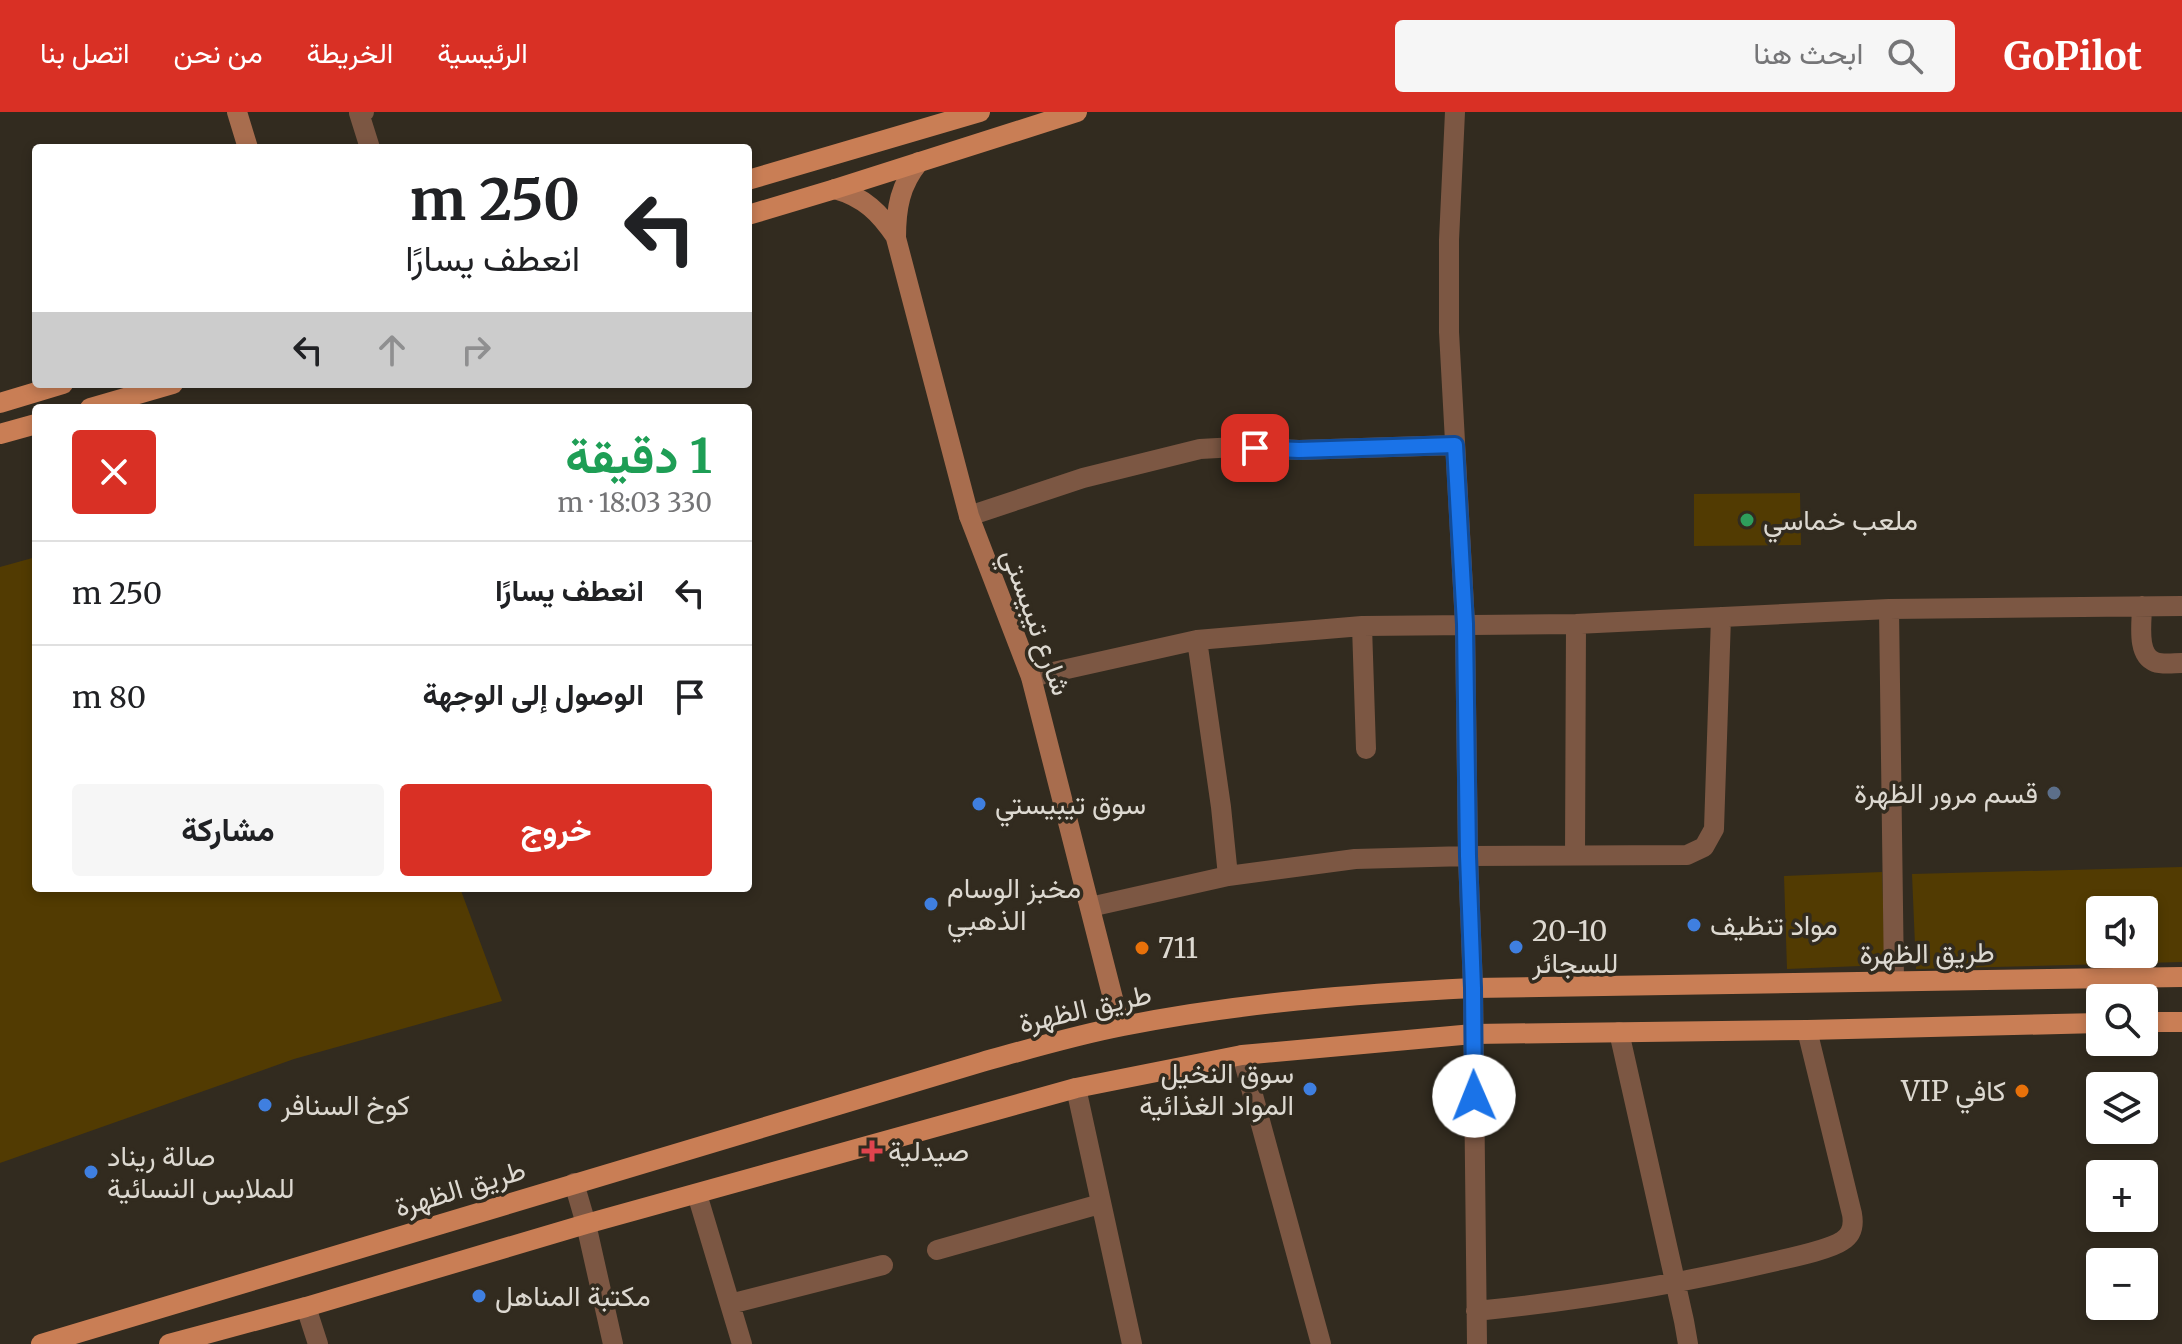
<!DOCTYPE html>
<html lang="ar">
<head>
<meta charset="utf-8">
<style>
	body { margin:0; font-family:Merriweather,Vazirmatn,serif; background:#f6f6f6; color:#202124; direction:rtl; height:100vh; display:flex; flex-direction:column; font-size:30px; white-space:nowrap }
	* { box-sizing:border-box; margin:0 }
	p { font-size:26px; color:#757577 }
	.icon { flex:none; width:44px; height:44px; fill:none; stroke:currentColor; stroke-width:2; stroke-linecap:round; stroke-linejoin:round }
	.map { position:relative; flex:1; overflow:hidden; direction:ltr }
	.details { position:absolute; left:32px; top:292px; width:720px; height:488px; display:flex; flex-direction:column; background:#fff; border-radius:8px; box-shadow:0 4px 12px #0003; direction:rtl }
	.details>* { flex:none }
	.hud { position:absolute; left:32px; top:32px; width:720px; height:244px; border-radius:8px; box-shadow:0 4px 12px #0003; direction:rtl; background:#fff; color:#202124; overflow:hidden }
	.controls { position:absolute; left:2086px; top:784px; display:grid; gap:16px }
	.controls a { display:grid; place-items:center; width:72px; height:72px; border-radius:8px; background:#fff; box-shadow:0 4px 12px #0003; font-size:40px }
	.pin { position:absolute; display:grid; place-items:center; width:68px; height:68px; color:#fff; margin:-34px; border-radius:16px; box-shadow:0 4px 12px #0006 }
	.me { position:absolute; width:88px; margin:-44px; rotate:359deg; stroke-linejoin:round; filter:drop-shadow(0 0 6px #0008) }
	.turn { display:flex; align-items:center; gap:28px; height:168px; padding:0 40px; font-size:36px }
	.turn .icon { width:104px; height:104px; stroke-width:2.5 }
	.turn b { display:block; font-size:56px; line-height:68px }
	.lanes { display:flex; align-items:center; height:76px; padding:0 40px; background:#0003; justify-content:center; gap:40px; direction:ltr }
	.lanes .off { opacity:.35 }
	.round { display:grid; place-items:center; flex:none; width:84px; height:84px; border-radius:8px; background:#f6f6f6 }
	.headline { display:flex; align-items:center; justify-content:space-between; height:136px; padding:0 40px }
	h1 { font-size:48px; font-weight:700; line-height:60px; color:#1e9e55 }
	.cta { display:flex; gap:16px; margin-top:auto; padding:16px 40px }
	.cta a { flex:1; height:92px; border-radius:8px; background:#d93025; color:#fff; font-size:32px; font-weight:700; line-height:92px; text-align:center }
	.cta a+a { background:#f6f6f6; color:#202124 }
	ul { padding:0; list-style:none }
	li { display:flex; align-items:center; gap:24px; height:104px; padding:0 40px; border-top:2px solid #e0e0e0 }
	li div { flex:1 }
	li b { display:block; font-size:30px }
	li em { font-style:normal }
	header { display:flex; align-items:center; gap:48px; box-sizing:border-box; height:112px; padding:0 40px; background:#d93025; color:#fff }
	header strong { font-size:38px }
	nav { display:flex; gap:44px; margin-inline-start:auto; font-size:28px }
	.search { width:560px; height:72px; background:#f6f6f6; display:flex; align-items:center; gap:20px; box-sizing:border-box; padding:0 28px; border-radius:8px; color:#757577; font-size:30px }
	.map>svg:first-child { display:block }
	.green { fill:#523b02; fill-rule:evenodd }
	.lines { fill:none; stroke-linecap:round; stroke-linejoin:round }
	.street { stroke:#7c5743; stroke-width:20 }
	.secondary { stroke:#a86d4e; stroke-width:20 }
	.primary { stroke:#c97e55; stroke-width:20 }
	.route-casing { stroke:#114b97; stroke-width:20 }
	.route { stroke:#1a73e8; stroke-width:14 }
	.leisure-dot { fill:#2e9e5b; stroke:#322b1f; stroke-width:3 }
	.service-dot { fill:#5c6f8a; stroke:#322b1f; stroke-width:3 }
	.shop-dot { fill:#3f7fe0; stroke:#322b1f; stroke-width:3 }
	.food-dot { fill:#e8710a; stroke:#322b1f; stroke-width:3 }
	.health-dot { fill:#e0444e; stroke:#322b1f; stroke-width:3 }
	.labels { text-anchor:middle; stroke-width:7; stroke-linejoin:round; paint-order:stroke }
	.poi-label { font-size:28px; fill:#ddd9d1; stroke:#322b1f; text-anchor:start }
	.street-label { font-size:28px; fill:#ddd9d1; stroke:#322b1f }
</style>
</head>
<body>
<header>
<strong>GoPilot</strong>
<div class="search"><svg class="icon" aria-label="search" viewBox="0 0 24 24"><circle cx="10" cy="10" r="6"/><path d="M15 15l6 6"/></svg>ابحث هنا</div>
<nav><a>الرئيسية</a><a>الخريطة</a><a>من نحن</a><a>اتصل بنا</a></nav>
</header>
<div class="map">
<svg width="2182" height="1232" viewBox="0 0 2182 1232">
	<rect width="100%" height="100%" fill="#322b1f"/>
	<path class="green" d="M 1800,381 L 1801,433 L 1694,434 L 1694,382 Z
		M 36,445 L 36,776 L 460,776 L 502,889 L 294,947 L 0,1051 L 0,455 Z
		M 2182,755 L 2182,850 L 1916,857 L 1912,762 ZM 2100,798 L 2144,798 L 2144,842 L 2100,842 Z
		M 1882,760 L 1885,853 L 1787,857 L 1784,764 Z"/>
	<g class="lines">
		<path class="street" d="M 364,0 L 359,1 L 370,36
			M 1455,0 L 1449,128 L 1449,220 L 1465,512 L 1468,744 L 1473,876 L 1477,1232
			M 969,404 L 1083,366 L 1200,337 L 1236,335 L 1299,338 L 1455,333
			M 2142,494 C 2142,510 2136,543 2155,550 C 2163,553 2174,551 2182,551
			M 1889,497 L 1894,869
			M 1362,514 L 1366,637
			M 1197,528 L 1221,695 L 1228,764
			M 1031,565 L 1197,528 L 1362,514 L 1576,512 L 1889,497 L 2182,494
			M 1575,743 L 1576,512
			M 1090,795 L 1228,764 L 1355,747 L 1468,744 L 1687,743 L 1704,735 L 1714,717 L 1721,505
			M 1619,920 L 1684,1209 L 1688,1232
			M 1242,943 L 1321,1232
			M 1076,976 L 1132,1232
			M 574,1071 L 586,1112 L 613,1232
			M 697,1082 L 742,1232
			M 937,1138 L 1100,1092
			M 730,1192 L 883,1153
			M 306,1195 L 318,1232
			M 1476,1199 C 1576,1189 1674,1173 1772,1150 C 1789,1146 1829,1138 1842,1129 C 1852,1123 1854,1113 1852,1102 L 1807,918"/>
		<path class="secondary" d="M 237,0 L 248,36
			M 919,50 C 900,73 896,96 896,126 L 969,404 L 1031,565 L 1120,914
			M 835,77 C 864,85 880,101 896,125"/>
		<path class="primary" d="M 748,68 L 980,0
			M 748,103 L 835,77 L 1077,0
			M 0,291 L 63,272
			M 90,296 L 173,272
			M 0,322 L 36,312
			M 2144,910 L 2182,910
			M 41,1232 L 982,950 C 1029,937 1076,923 1123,914 C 1238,891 1356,882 1473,876 L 2182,865
			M 169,1232 L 306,1195 L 586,1112 L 1076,976 L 1242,943 L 1473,922 L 1807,918 L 2100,911"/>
	</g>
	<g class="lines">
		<defs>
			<path id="route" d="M 1255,336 L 1299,338 L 1455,333 L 1465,512 L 1468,744 L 1473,876 L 1474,984"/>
		</defs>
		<use href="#route" class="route-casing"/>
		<use href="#route" class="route"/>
	</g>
	<circle class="leisure-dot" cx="1747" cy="408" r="8"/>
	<circle class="service-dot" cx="2054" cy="681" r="8"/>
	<g class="shop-dot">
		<circle cx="979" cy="692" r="8"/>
		<circle cx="931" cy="792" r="8"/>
		<circle cx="1694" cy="813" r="8"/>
		<circle cx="1516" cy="835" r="8"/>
		<circle cx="1310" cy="977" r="8"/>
		<circle cx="265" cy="993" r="8"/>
		<circle cx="91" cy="1060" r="8"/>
		<circle cx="479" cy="1184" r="8"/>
	</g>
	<g class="food-dot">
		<circle cx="1142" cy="836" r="8"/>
		<circle cx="2022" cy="979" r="8"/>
	</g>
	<path class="health-dot" d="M868 1027h8v8h8v8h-8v8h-8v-8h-8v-8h8z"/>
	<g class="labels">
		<g class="poi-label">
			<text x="1763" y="418">ملعب خماسي</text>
			<text x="2038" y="691" text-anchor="end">قسم مرور الظهرة</text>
			<text x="995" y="702">سوق تيبيستي</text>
			<text x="947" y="786">مخبز الوسام<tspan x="947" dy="32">الذهبي</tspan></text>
			<text x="1710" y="823">مواد تنظيف</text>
			<text x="1532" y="829">20-10<tspan x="1532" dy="32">للسجائر</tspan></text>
			<text x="1158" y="846">711</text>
			<text x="1294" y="971" text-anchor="end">سوق النخيل<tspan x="1294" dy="32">المواد الغذائية</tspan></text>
			<text x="2006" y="989" text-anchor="end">VIP كافي</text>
			<text x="281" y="1003">كوخ السنافر</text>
			<text x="888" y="1049">صيدلية</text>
			<text x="107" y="1054">صالة ريناد<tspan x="107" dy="32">للملابس النسائية</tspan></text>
			<text x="495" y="1194">مكتبة المناهل</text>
		</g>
		<g class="street-label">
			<text transform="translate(1037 510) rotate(70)" y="10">شارع تيبيستي</text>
			<text transform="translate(1927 841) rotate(-1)" y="10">طريق الظهرة</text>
			<text transform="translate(1085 896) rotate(-13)" y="10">طريق الظهرة</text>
			<text transform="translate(460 1076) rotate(-17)" y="10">طريق الظهرة</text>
		</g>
	</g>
</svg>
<div class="controls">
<a><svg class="icon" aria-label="sound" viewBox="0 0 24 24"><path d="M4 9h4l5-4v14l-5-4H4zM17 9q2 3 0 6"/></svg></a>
<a><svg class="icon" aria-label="search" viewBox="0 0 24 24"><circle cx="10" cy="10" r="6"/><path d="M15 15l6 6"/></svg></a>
<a><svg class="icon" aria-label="layers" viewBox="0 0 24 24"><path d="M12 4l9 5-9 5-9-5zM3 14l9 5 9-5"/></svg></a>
<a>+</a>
<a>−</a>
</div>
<div class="pin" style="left:1255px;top:336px;background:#d93025"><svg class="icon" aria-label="arrive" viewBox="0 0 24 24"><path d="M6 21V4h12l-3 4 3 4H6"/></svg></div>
<svg class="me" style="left:1474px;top:984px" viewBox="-20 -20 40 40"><circle r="19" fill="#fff"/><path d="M0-13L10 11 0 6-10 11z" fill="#1a73e8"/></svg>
<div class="hud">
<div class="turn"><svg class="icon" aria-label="left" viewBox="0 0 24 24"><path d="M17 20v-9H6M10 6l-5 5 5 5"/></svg><div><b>250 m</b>انعطف يسارًا</div></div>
<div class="lanes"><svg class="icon" aria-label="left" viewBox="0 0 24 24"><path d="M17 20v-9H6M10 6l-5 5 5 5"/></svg><svg class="icon off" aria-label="ahead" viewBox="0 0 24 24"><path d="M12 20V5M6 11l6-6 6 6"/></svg><svg class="icon off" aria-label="right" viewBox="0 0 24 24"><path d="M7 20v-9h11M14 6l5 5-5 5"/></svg></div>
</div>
<section class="details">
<div class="headline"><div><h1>1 دقيقة</h1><p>330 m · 18:03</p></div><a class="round" style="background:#d93025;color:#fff"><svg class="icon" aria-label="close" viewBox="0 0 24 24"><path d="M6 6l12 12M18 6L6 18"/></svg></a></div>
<ul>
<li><svg class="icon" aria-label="left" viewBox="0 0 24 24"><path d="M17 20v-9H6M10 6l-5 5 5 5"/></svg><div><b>انعطف يسارًا</b></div><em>250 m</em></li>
<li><svg class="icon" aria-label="arrive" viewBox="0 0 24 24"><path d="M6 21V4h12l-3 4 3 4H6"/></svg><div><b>الوصول إلى الوجهة</b></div><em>80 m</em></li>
</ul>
<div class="cta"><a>خروج</a><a>مشاركة</a></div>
</section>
</div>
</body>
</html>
